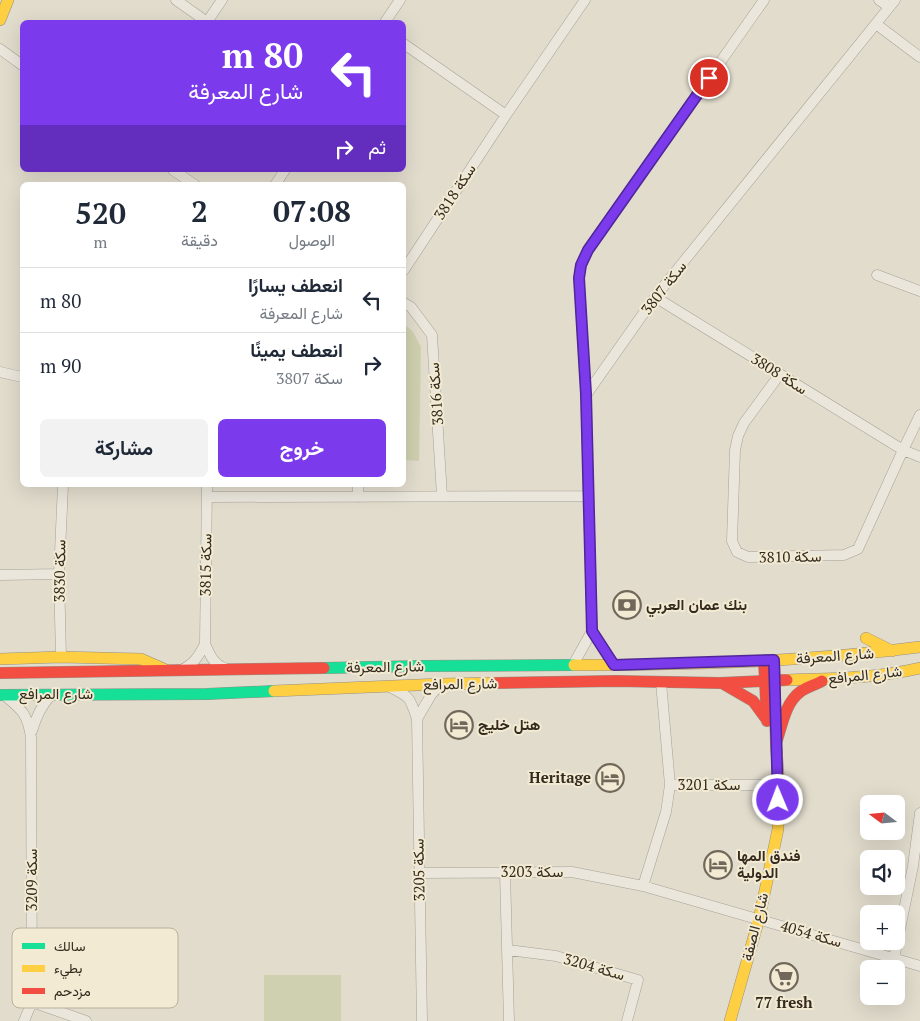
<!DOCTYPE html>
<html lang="ar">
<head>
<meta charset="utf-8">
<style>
	body { margin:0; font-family:"PT Serif",Vazirmatn,serif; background:#f2f2f3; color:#1f2937; direction:rtl; height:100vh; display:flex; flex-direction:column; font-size:19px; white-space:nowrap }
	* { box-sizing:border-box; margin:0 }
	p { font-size:16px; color:#747a83 }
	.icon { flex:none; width:28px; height:28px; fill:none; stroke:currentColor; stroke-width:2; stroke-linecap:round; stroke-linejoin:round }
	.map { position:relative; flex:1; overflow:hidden; direction:ltr }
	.drawer { position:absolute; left:20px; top:182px; width:386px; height:305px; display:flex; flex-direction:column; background:#fff; border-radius:8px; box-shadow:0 5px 20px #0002; direction:rtl }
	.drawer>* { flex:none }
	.banner { position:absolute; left:20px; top:20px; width:386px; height:152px; border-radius:8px; box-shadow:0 5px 20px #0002; direction:rtl; background:#7c3aed; color:#fff; overflow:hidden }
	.needle { width:32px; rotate:286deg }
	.tools { position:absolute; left:860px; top:795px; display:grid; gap:10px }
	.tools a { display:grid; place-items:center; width:45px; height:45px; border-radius:8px; background:#fff; box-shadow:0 5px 20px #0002; font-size:25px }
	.pin { position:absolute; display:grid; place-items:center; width:42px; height:42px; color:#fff; margin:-21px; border:2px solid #fff; border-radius:50%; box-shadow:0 1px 5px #0007 }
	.me { position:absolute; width:55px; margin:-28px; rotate:359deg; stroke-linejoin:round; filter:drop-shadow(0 0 4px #0008) }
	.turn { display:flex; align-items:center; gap:18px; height:105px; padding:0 20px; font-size:22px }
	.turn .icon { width:65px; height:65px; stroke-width:2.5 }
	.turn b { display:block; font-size:35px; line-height:42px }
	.then { display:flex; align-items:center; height:48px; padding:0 20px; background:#0003; gap:10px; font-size:19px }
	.eta { display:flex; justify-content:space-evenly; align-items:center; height:85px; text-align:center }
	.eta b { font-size:30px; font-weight:700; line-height:35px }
	.action { display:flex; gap:10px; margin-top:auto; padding:10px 20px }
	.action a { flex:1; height:58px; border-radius:8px; background:#7c3aed; color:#fff; font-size:20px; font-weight:700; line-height:58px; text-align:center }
	.action a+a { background:#f2f2f3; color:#1f2937 }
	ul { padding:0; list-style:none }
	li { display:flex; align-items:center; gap:15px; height:65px; padding:0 20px; border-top:1px solid #e0e1e3 }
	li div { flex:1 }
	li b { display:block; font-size:19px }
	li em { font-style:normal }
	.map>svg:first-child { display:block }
	.green { fill:#ced0af }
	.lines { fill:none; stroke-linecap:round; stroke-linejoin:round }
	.street-casing { stroke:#a6a195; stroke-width:11 }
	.fast-casing { stroke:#969085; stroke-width:12 }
	.slow-casing { stroke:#969085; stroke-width:12 }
	.jam-casing { stroke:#969085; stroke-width:12 }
	.street { stroke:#eae6dc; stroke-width:10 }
	.fast { stroke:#16e098; stroke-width:11 }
	.slow { stroke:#ffcf43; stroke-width:11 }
	.jam { stroke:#f24e42; stroke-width:11 }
	.route-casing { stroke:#51269a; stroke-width:12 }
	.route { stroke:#7c3aed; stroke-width:9 }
	.labels { text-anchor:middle; stroke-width:4; stroke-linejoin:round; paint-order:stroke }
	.street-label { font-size:15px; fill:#342a1e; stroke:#f2ead2 }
	.poi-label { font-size:15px; font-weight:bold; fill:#342a1e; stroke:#f2ead2; text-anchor:start }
	.key { fill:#f2ead2; stroke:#b9b09c; stroke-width:1 }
	.key-label { font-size:14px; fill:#342a1e }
</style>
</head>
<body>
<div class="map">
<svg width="920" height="1021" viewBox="0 0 920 1021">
	<rect width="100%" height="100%" fill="#e1dccc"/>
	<path class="green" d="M 404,324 L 413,332 L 421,347 L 419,461 L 404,460 Z
		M 264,975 L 341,975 L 341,1021 L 264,1021 Z"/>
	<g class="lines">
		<defs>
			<path id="street" d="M 176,0 L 207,22
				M 879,0 L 889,7
				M 207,22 L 222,0
				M 385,22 L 400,0
				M 876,24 L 920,57
				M 404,44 L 506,115
				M 0,49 L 22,65
				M 173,170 L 195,185
				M 275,185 L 285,170
				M 404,270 L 506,115 L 585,0
				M 877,275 L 920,291
				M 655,297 L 903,450 L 920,457
				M 404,303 L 411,307 L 432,335 L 442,496
				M 0,372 L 22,377
				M 780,374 L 744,423 L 738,436 L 735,450 L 732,541 L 737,552 L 748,557 L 844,555 L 858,549 L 903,450 L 920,415
				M 586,395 L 579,278 L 581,265 L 588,250 L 764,0
				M 207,485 L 205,644 C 211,657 213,664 227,669
				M 207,497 L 588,496
				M 358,497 L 358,485
				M 0,575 L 59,574
				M 592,631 L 614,665
				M 61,657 L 59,574 L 63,485
				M 573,665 L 592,631 L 586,395 L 655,297 L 895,0
				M 181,670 C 194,664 198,657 205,644
				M 390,687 C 410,697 410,697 417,719 L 422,1021
				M 4,695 C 22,710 27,713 31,737 L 32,1002 L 24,1021
				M 417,719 L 431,695 L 441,684
				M 32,731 C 36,717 41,706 51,695
				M 670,785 L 779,785
				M 419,873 L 572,872 L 643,886 L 920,966
				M 505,873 L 509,1021
				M 643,886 L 666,812 L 670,785 L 661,682
				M 508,950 L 556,956 L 638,980 L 627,1021
				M 894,958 L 913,866 L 920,813
				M 32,1002 L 86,1021"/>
			<path id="fast" d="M 324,668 L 423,666 L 574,665
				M 0,695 L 207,694 L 274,691"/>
			<path id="slow" d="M 0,20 L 8,0
				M 866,638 L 892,651
				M 0,659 L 61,657 L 141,659 L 164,669
				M 574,665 C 689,665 805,662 920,647
				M 787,680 C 831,679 877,678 920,668
				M 274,691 L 441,684 L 495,683
				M 730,1021 L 759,919 L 778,829 L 779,785 L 776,743 L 774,660"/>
			<path id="jam" d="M 764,661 L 767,721
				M 0,673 L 324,668
				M 495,683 L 616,681 L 720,683 L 787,680
				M 722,683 L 753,701 L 767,720
				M 776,743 C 782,726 785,703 800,692 C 806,687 815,685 822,681"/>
		</defs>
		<use href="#street" class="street-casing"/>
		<use href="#fast" class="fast-casing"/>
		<use href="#slow" class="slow-casing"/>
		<use href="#jam" class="jam-casing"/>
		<use href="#street" class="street"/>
		<use href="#fast" class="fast"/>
		<use href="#slow" class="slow"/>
		<use href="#jam" class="jam"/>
	</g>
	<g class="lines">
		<defs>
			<path id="route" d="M 709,78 L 588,250 L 581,265 L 579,278 L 586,394 L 592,631 L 614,665 L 774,660 L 778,800"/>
		</defs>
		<use href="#route" class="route-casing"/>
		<use href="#route" class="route"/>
	</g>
	<defs>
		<symbol id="bank-ring" viewBox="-11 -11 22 22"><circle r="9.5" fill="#f2ead2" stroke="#71685b" stroke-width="1.5"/><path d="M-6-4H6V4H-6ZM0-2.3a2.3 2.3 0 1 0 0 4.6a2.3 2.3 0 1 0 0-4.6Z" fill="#71685b"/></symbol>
		<symbol id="hotel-ring" viewBox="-11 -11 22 22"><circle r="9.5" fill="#f2ead2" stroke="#71685b" stroke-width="1.5"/><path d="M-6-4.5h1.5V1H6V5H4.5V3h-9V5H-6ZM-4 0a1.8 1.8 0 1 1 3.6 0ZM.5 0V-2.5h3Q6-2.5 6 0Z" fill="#71685b"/></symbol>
		<symbol id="supermarket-ring" viewBox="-11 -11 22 22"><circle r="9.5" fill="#f2ead2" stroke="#71685b" stroke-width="1.5"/><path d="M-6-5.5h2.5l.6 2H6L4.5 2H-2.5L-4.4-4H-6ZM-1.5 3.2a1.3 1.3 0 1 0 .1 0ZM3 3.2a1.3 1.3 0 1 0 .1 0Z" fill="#71685b"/></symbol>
	</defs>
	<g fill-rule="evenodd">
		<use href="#bank-ring" x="611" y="589" width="32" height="32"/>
		<use href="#hotel-ring" x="443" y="709" width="32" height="32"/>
		<use href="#hotel-ring" x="594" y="762" width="32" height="32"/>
		<use href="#hotel-ring" x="702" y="849" width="32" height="32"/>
		<use href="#supermarket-ring" x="768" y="961" width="32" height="32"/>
	</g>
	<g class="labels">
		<g class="street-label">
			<text transform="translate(455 192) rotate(-57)" y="5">سكة 3818</text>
			<text transform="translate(664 288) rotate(-52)" y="5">سكة 3807</text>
			<text transform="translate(779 374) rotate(32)" y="5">سكة 3808</text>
			<text transform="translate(436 394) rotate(-94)" y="5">سكة 3816</text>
			<text transform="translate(790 557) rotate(-1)" y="5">سكة 3810</text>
			<text transform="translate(206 565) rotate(-89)" y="5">سكة 3815</text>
			<text transform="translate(60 571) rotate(-89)" y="5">سكة 3830</text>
			<text transform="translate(835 656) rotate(-4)" y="5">شارع المعرفة</text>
			<text transform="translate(385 667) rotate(-1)" y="5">شارع المعرفة</text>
			<text transform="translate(865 675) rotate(-6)" y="5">شارع المرافع</text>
			<text transform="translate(460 684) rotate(-1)" y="5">شارع المرافع</text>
			<text x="56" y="699">شارع المرافع</text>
			<text x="709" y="790">سكة 3201</text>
			<text transform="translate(419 870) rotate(-91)" y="5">سكة 3205</text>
			<text x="532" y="877">سكة 3203</text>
			<text transform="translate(32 880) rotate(-90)" y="5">سكة 3209</text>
			<text transform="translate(755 927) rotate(-76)" y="5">شارع الصفة</text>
			<text transform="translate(811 934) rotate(16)" y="5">سكة 4054</text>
			<text transform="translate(594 967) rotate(16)" y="5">سكة 3204</text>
		</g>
		<g class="poi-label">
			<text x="646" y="610">بنك عمان العربي</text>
			<text x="478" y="730">هتل خلیج</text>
			<text x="591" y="783" text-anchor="end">Heritage</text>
			<text x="737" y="861">فندق المها<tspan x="737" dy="17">الدولية</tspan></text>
			<text x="784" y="1008" text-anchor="middle">77 fresh</text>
		</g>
	</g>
	<rect x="12" y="928" width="166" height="80" rx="8" class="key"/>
	<rect x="22" y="943" width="23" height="6" fill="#16e098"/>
	<rect x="22" y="965" width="23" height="7" fill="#ffcf43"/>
	<rect x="22" y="988" width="23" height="6" fill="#f24e42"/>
	<g class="key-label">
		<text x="54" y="951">سالك</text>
		<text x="54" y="973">بطيء</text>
		<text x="54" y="996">مزدحم</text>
	</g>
</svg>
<div class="tools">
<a><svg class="needle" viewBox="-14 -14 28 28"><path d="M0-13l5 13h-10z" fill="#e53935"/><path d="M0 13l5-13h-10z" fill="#747a83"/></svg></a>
<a><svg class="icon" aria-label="sound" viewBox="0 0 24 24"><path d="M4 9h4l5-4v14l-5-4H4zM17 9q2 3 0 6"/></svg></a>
<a>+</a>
<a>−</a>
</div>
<div class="pin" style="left:709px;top:78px;background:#d93025"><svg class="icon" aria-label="arrive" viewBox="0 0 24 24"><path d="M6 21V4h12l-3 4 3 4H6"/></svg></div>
<svg class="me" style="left:778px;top:800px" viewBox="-20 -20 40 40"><circle r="17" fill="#7c3aed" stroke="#fff" stroke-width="3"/><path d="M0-11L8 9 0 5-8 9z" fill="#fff"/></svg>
<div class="banner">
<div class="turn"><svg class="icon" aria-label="left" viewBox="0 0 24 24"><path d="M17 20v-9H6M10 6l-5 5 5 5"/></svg><div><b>80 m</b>شارع المعرفة</div></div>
<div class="then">ثم<svg class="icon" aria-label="right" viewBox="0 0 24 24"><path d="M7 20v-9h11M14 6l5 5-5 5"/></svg></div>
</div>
<section class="drawer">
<div class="eta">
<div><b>07:08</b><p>الوصول</p></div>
<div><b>2</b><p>دقيقة</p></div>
<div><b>520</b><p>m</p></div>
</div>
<ul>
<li><svg class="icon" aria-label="left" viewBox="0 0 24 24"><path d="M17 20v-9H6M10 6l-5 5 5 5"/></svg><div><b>انعطف يسارًا</b><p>شارع المعرفة</p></div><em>80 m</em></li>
<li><svg class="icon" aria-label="right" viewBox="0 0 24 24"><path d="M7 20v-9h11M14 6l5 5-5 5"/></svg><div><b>انعطف يمينًا</b><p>سكة 3807</p></div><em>90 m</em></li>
</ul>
<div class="action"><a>خروج</a><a>مشاركة</a></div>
</section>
</div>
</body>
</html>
